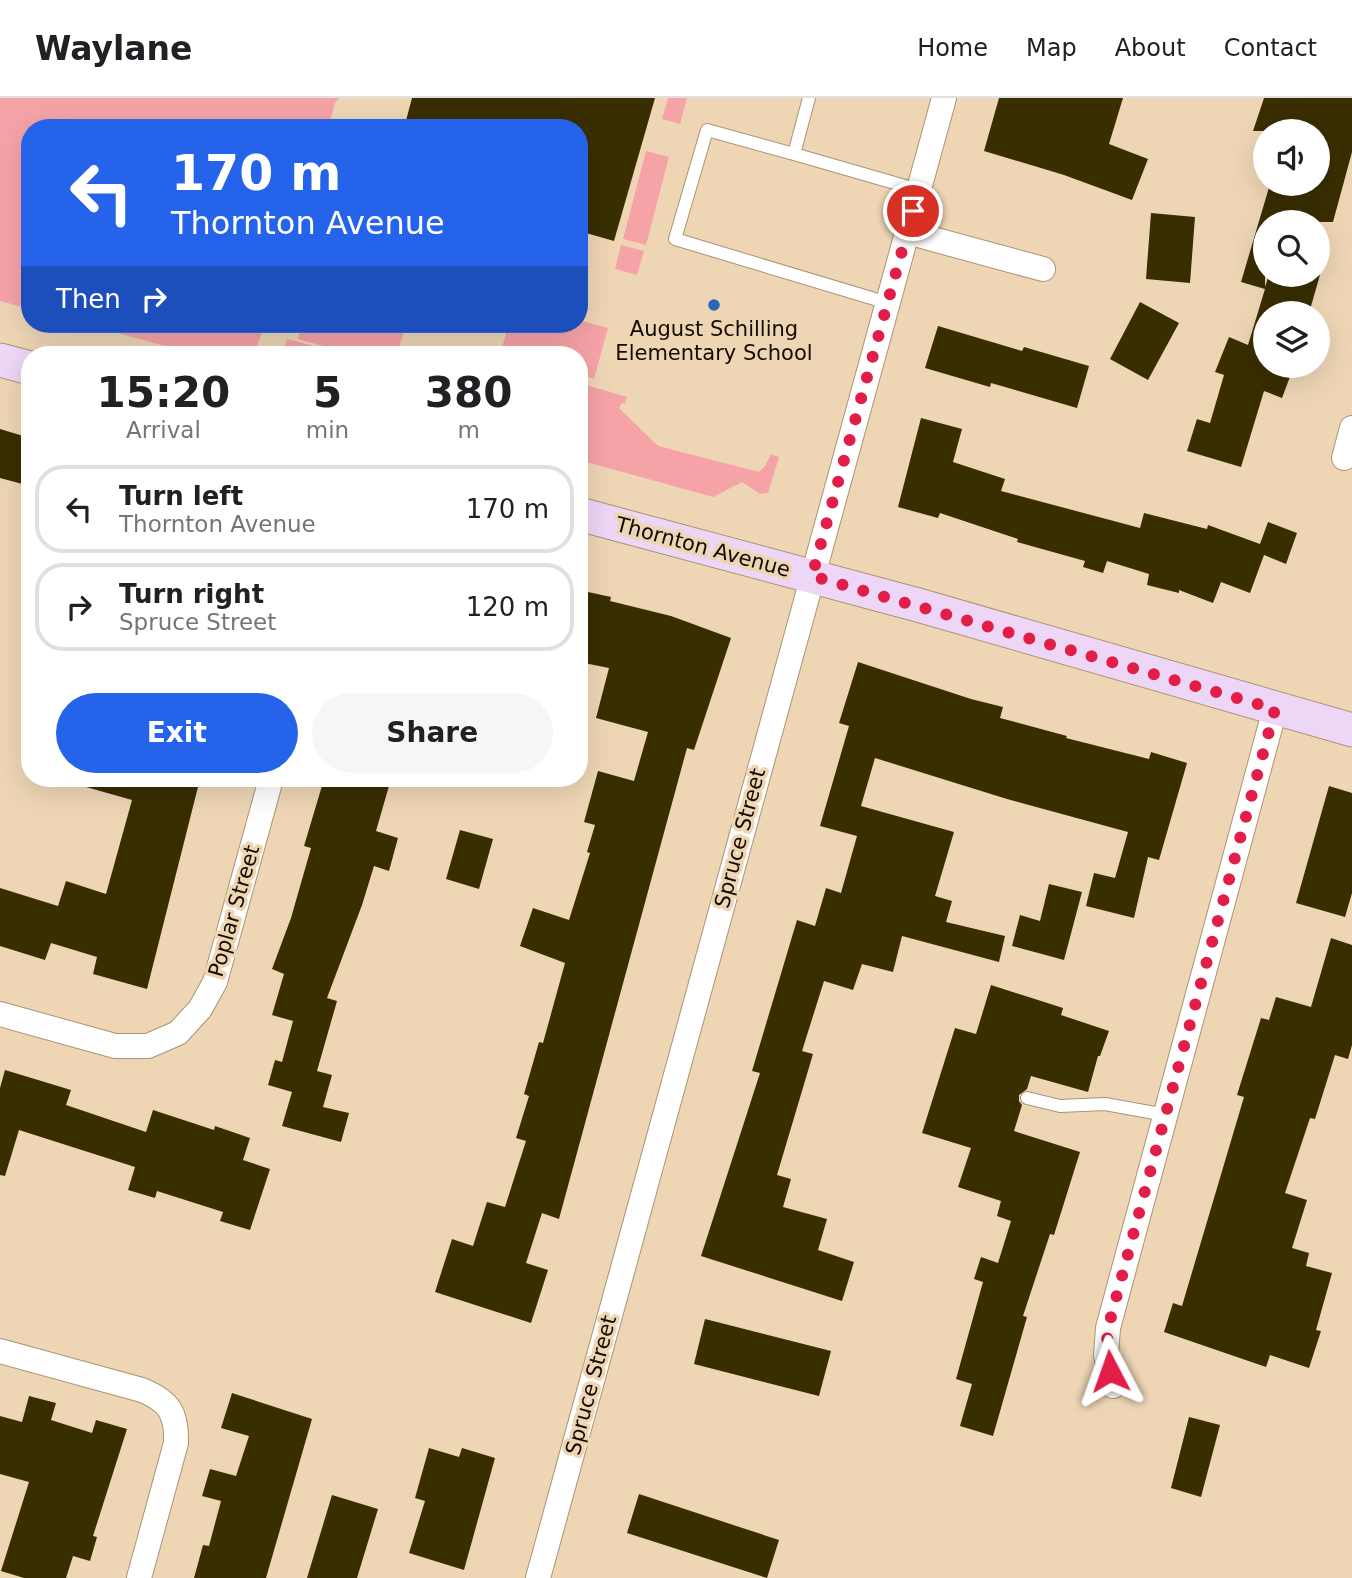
<!DOCTYPE html>
<html lang="en">
<head>
<meta charset="utf-8">
<style>
	body { margin:0; font-family:"DejaVu Sans",sans-serif; background:#f6f6f6; color:#202124; height:100vh; display:flex; flex-direction:column; font-size:26px; white-space:nowrap }
	* { box-sizing:border-box; margin:0 }
	p { font-size:23px; color:#757577 }
	.icon { flex:none; width:38px; height:38px; fill:none; stroke:currentColor; stroke-width:2; stroke-linecap:round; stroke-linejoin:round }
	.map { position:relative; flex:1; overflow:hidden }
	.side { position:absolute; left:21px; top:248px; width:567px; height:441px; display:flex; flex-direction:column; background:#fff; border-radius:28px; box-shadow:0 7px 28px #0002 }
	.side>* { flex:none }
	.hud { position:absolute; left:21px; top:21px; width:567px; height:214px; border-radius:28px; box-shadow:0 7px 28px #0002; background:#2563eb; color:#fff; overflow:hidden }
	.controls { position:absolute; left:1253px; top:21px; display:grid; gap:14px }
	.controls a { display:grid; place-items:center; width:77px; height:77px; border-radius:50%; background:#fff; box-shadow:0 7px 28px #0002; font-size:35px }
	.pin { position:absolute; display:grid; place-items:center; width:60px; height:60px; color:#fff; margin:-30px; border:4px solid #fff; border-radius:50%; box-shadow:0 2px 7px #0007 }
	.me { position:absolute; width:77px; margin:-38px; rotate:356deg; stroke-linejoin:round; filter:drop-shadow(0 0 5px #0008) }
	.turn { display:flex; align-items:center; gap:24px; height:147px; padding:0 35px; font-size:32px }
	.turn .icon { width:91px; height:91px; stroke-width:2.5 }
	.turn b { display:block; font-size:49px; line-height:60px }
	.then { display:flex; align-items:center; height:66px; padding:0 35px; background:#0003; gap:14px; font-size:26px }
	.eta { display:flex; justify-content:space-evenly; align-items:center; height:119px; text-align:center }
	.eta b { font-size:42px; font-weight:600; line-height:49px }
	.cta { display:flex; gap:14px; margin-top:auto; padding:14px 35px }
	.cta a { flex:1; height:80px; border-radius:42px; background:#2563eb; color:#fff; font-size:28px; font-weight:600; line-height:80px; text-align:center }
	.cta a+a { background:#f6f6f6; color:#202124 }
	ul { padding:0; list-style:none }
	li { display:flex; align-items:center; gap:21px; height:88px; margin:0 14px 10px; padding:0 21px; border:4px solid #e0e0e0; border-radius:28px }
	li div { flex:1 }
	li b { display:block; font-size:26px }
	li em { font-style:normal }
	header { display:flex; align-items:center; gap:42px; box-sizing:border-box; height:98px; padding:0 35px; background:#fff; border-bottom:2px solid #e0e0e0 }
	header strong { font-size:33px }
	nav { display:flex; gap:38px; margin-inline-start:auto; font-size:24px }
	.map>svg:first-child { display:block }
	.green { fill:#f6a3a8 }
	.building { fill:#392e00 }
	.lines { fill:none; stroke-linecap:round; stroke-linejoin:round }
	.lane-casing { stroke:#aa9474; stroke-width:14 }
	.street-casing { stroke:#aa9474; stroke-width:26 }
	.secondary-casing { stroke:#aa9474; stroke-width:35 }
	.lane { stroke:#fff; stroke-width:12 }
	.street { stroke:#fff; stroke-width:24 }
	.secondary { stroke:#edd6f6; stroke-width:33 }
	.route { stroke:#e11d48; stroke-width:12; stroke-dasharray:0 21.6 }
	.poi-dot { fill:#2667b8; stroke:#eed6b5; stroke-width:2.5 }
	.labels { text-anchor:middle; stroke-width:7; stroke-linejoin:round; paint-order:stroke }
	.poi-label { font-size:21px; fill:#130b02; stroke:#eed6b5 }
	.street-label { font-size:21px; fill:#130b02; stroke:#eed6b5 }
</style>
</head>
<body>
<header>
<strong>Waylane</strong>
<nav><a>Home</a><a>Map</a><a>About</a><a>Contact</a></nav>
</header>
<div class="map">
<svg width="1352" height="1480" viewBox="0 0 1352 1480">
	<rect width="100%" height="100%" fill="#eed6b5"/>
	<path class="green" d="M 0,0 L 339,0 L 335,5 L 328,30 L 30,30 L 30,211 L 0,203 Z
		M 668,0 L 687,0 L 680,26 L 662,21 Z
		M 646,53 L 669,59 L 646,147 L 623,141 Z
		M 621,147 L 644,153 L 637,177 L 615,171 Z
		M 579,222 L 608,230 L 594,281 L 579,277 L 579,257 L 500,256 L 509,226 L 579,226 Z
		M 84,226 L 265,226 L 254,257 L 198,257 Z
		M 302,226 L 406,226 L 397,257 L 356,257 L 298,241 Z
		M 287,241 L 347,257 L 282,257 Z
		M 579,285 L 627,299 L 625,306 L 622,305 L 619,310 L 658,348 L 759,374 L 765,368 L 771,356 L 779,359 L 768,395 L 760,396 L 742,384 L 713,399 L 579,362 Z"/>
	<path class="building" d="M 412,0 L 655,0 L 614,143 L 579,133 L 579,30 L 404,30 Z
		M 999,0 L 1123,0 L 1109,46 L 1148,61 L 1132,102 L 1064,77 L 984,53 Z
		M 1264,0 L 1352,0 L 1352,54 L 1333,124 L 1265,124 L 1265,189 L 1269,177 L 1320,177 L 1309,215 L 1265,215 L 1265,268 L 1294,268 L 1282,300 L 1264,293 L 1241,369 L 1187,353 L 1197,321 L 1210,325 L 1224,277 L 1215,274 L 1229,239 L 1248,247 L 1265,191 L 1241,184 L 1270,86 L 1318,86 L 1318,33 L 1253,33 Z
		M 1151,115 L 1195,119 L 1190,185 L 1146,181 Z
		M 1140,204 L 1179,225 L 1148,282 L 1110,261 Z
		M 938,228 L 1022,253 L 1024,249 L 1089,268 L 1077,310 L 991,285 L 990,289 L 925,270 Z
		M 921,320 L 962,331 L 953,364 L 1005,381 L 1001,393 L 1140,430 L 1144,415 L 1207,431 L 1208,427 L 1260,446 L 1268,424 L 1297,435 L 1286,466 L 1264,457 L 1250,495 L 1221,484 L 1213,505 L 1179,492 L 1179,495 L 1147,487 L 1149,476 L 1107,463 L 1103,475 L 1083,469 L 1085,463 L 1017,444 L 1018,441 L 940,415 L 938,420 L 898,409 Z
		M 0,331 L 30,340 L 30,388 L 0,380 Z
		M 579,492 L 611,499 L 610,503 L 671,518 L 731,540 L 694,652 L 687,650 L 559,1121 L 542,1115 L 526,1165 L 548,1172 L 531,1225 L 435,1194 L 452,1141 L 473,1148 L 487,1104 L 505,1109 L 526,1043 L 516,1040 L 529,998 L 524,996 L 539,944 L 543,945 L 565,865 L 520,848 L 533,810 L 569,822 L 590,755 L 587,754 L 595,727 L 584,724 L 598,673 L 634,683 L 648,634 L 596,620 L 609,570 L 579,564 Z
		M 858,564 L 971,601 L 1003,609 L 1000,620 L 1067,638 L 1066,640 L 1149,661 L 1151,654 L 1187,665 L 1159,762 L 1148,759 L 1134,820 L 1086,808 L 1094,775 L 1115,780 L 1128,734 L 1007,701 L 875,660 L 861,708 L 954,734 L 935,798 L 952,803 L 946,824 L 1005,838 L 999,864 L 902,838 L 893,874 L 862,866 L 853,892 L 824,883 L 802,953 L 813,956 L 777,1077 L 791,1081 L 783,1109 L 827,1121 L 818,1152 L 854,1164 L 842,1203 L 701,1158 L 760,975 L 752,973 L 797,822 L 815,828 L 826,790 L 841,795 L 857,738 L 820,728 L 849,628 L 839,625 Z
		M 80,681 L 200,681 L 147,891 L 93,876 L 97,859 L 51,845 L 45,862 L 0,848 L 0,790 L 58,808 L 66,783 L 106,796 L 132,702 L 79,687 Z
		M 324,681 L 391,681 L 376,733 L 398,740 L 389,773 L 374,768 L 362,807 L 327,900 L 337,903 L 317,973 L 332,977 L 323,1009 L 349,1015 L 341,1044 L 282,1028 L 292,994 L 268,987 L 275,962 L 282,964 L 293,923 L 272,917 L 284,876 L 272,871 L 291,820 L 311,750 L 304,748 Z
		M 1329,688 L 1352,695 L 1352,795 L 1345,819 L 1296,805 Z
		M 460,732 L 493,741 L 479,791 L 446,781 Z
		M 1049,786 L 1082,794 L 1064,862 L 1012,848 L 1020,817 L 1040,823 Z
		M 1331,840 L 1352,847 L 1352,947 L 1348,961 L 1335,957 L 1315,1021 L 1310,1020 L 1285,1095 L 1307,1102 L 1292,1150 L 1309,1155 L 1306,1168 L 1332,1175 L 1316,1232 L 1321,1233 L 1309,1270 L 1270,1257 L 1266,1269 L 1164,1234 L 1173,1205 L 1182,1208 L 1244,999 L 1237,997 L 1261,920 L 1269,922 L 1276,899 L 1311,909 Z
		M 991,887 L 1063,910 L 1061,917 L 1109,933 L 1100,958 L 1098,958 L 1088,994 L 1031,978 L 1027,991 L 1019,997 L 1019,1003 L 1022,1007 L 1014,1033 L 1080,1054 L 1054,1137 L 1050,1136 L 1023,1218 L 1027,1219 L 993,1338 L 960,1328 L 972,1286 L 956,1281 L 983,1184 L 974,1181 L 981,1159 L 998,1165 L 1011,1123 L 997,1118 L 1001,1103 L 958,1089 L 971,1050 L 922,1035 L 955,930 L 976,936 Z
		M 5,972 L 71,992 L 66,1007 L 146,1034 L 153,1012 L 214,1032 L 215,1028 L 250,1040 L 243,1062 L 270,1071 L 250,1132 L 220,1123 L 223,1114 L 157,1093 L 155,1100 L 128,1092 L 135,1069 L 19,1032 L 5,1078 L 0,1077 L 0,990 Z
		M 705,1221 L 831,1253 L 819,1298 L 694,1266 Z
		M 232,1295 L 312,1321 L 266,1480 L 194,1480 L 203,1447 L 209,1448 L 221,1403 L 202,1398 L 210,1371 L 236,1378 L 249,1338 L 221,1330 Z
		M 29,1298 L 56,1305 L 51,1322 L 92,1335 L 96,1322 L 127,1331 L 93,1438 L 97,1439 L 90,1463 L 73,1458 L 66,1480 L 24,1480 L 1,1473 L 29,1384 L 0,1376 L 0,1318 L 22,1324 Z
		M 1189,1319 L 1220,1327 L 1201,1399 L 1171,1390 Z
		M 429,1350 L 459,1359 L 462,1350 L 495,1360 L 464,1472 L 409,1455 L 425,1403 L 415,1400 Z
		M 639,1396 L 779,1442 L 767,1480 L 627,1435 Z
		M 332,1397 L 378,1411 L 357,1480 L 307,1480 Z"/>
	<g class="lines">
		<defs>
			<path id="lane" d="M 809,0 L 794,56 L 919,92
				M 794,56 L 707,32 L 675,141 L 888,205
				M 1027,1000 L 1060,1008 L 1105,1006 L 1166,1017"/>
			<path id="street" d="M 907,134 L 1043,171
				M 1344,360 L 1352,330
				M 0,916 L 115,948 L 148,948 L 178,935 L 200,911 L 215,884 L 271,681
				M 0,1253 L 142,1292 C 169,1303 177,1315 176,1345 L 139,1480
				M 1113,1288 L 1106,1257 L 1108,1230 L 1275,611
				M 538,1480 L 944,0"/>
			<path id="secondary" d="M 0,262 L 30,270
				M 579,416 L 918,507 L 1352,632"/>
		</defs>
		<use href="#lane" class="lane-casing"/>
		<use href="#street" class="street-casing"/>
		<use href="#secondary" class="secondary-casing"/>
		<use href="#lane" class="lane"/>
		<use href="#street" class="street"/>
		<use href="#secondary" class="secondary"/>
	</g>
	<g class="lines">
		<path class="route" d="M 913,113 L 812,478 L 1275,611 L 1108,1230 L 1106,1257 L 1110,1273"/>
	</g>
	<circle class="poi-dot" cx="714" cy="207" r="7"/>
	<g class="labels">
		<g class="poi-label">
			<text x="714" y="238">August Schilling<tspan x="714" dy="24">Elementary School</tspan></text>
		</g>
		<g class="street-label">
			<text transform="translate(703 449) rotate(15)" y="7">Thornton Avenue</text>
			<text transform="translate(740 740) rotate(-75)" y="7">Spruce Street</text>
			<text transform="translate(234 813) rotate(-74)" y="7">Poplar Street</text>
			<text transform="translate(591 1287) rotate(-75)" y="7">Spruce Street</text>
		</g>
	</g>
</svg>
<div class="controls">
<a><svg class="icon" aria-label="sound" viewBox="0 0 24 24"><path d="M4 9h4l5-4v14l-5-4H4zM17 9q2 3 0 6"/></svg></a>
<a><svg class="icon" aria-label="search" viewBox="0 0 24 24"><circle cx="10" cy="10" r="6"/><path d="M15 15l6 6"/></svg></a>
<a><svg class="icon" aria-label="layers" viewBox="0 0 24 24"><path d="M12 4l9 5-9 5-9-5zM3 14l9 5 9-5"/></svg></a>
</div>
<div class="pin" style="left:913px;top:113px;background:#d93025"><svg class="icon" aria-label="arrive" viewBox="0 0 24 24"><path d="M6 21V4h12l-3 4 3 4H6"/></svg></div>
<svg class="me" style="left:1110px;top:1273px" viewBox="-20 -20 40 40"><path d="M0-17L14 15 0 8-14 15z" fill="#e11d48" stroke="#fff" stroke-width="4"/></svg>
<div class="hud">
<div class="turn"><svg class="icon" aria-label="left" viewBox="0 0 24 24"><path d="M17 20v-9H6M10 6l-5 5 5 5"/></svg><div><b>170 m</b>Thornton Avenue</div></div>
<div class="then">Then<svg class="icon" aria-label="right" viewBox="0 0 24 24"><path d="M7 20v-9h11M14 6l5 5-5 5"/></svg></div>
</div>
<section class="side">
<div class="eta">
<div><b>15:20</b><p>Arrival</p></div>
<div><b>5</b><p>min</p></div>
<div><b>380</b><p>m</p></div>
</div>
<ul>
<li><svg class="icon" aria-label="left" viewBox="0 0 24 24"><path d="M17 20v-9H6M10 6l-5 5 5 5"/></svg><div><b>Turn left</b><p>Thornton Avenue</p></div><em>170 m</em></li>
<li><svg class="icon" aria-label="right" viewBox="0 0 24 24"><path d="M7 20v-9h11M14 6l5 5-5 5"/></svg><div><b>Turn right</b><p>Spruce Street</p></div><em>120 m</em></li>
</ul>
<div class="cta"><a>Exit</a><a>Share</a></div>
</section>
</div>
</body>
</html>
